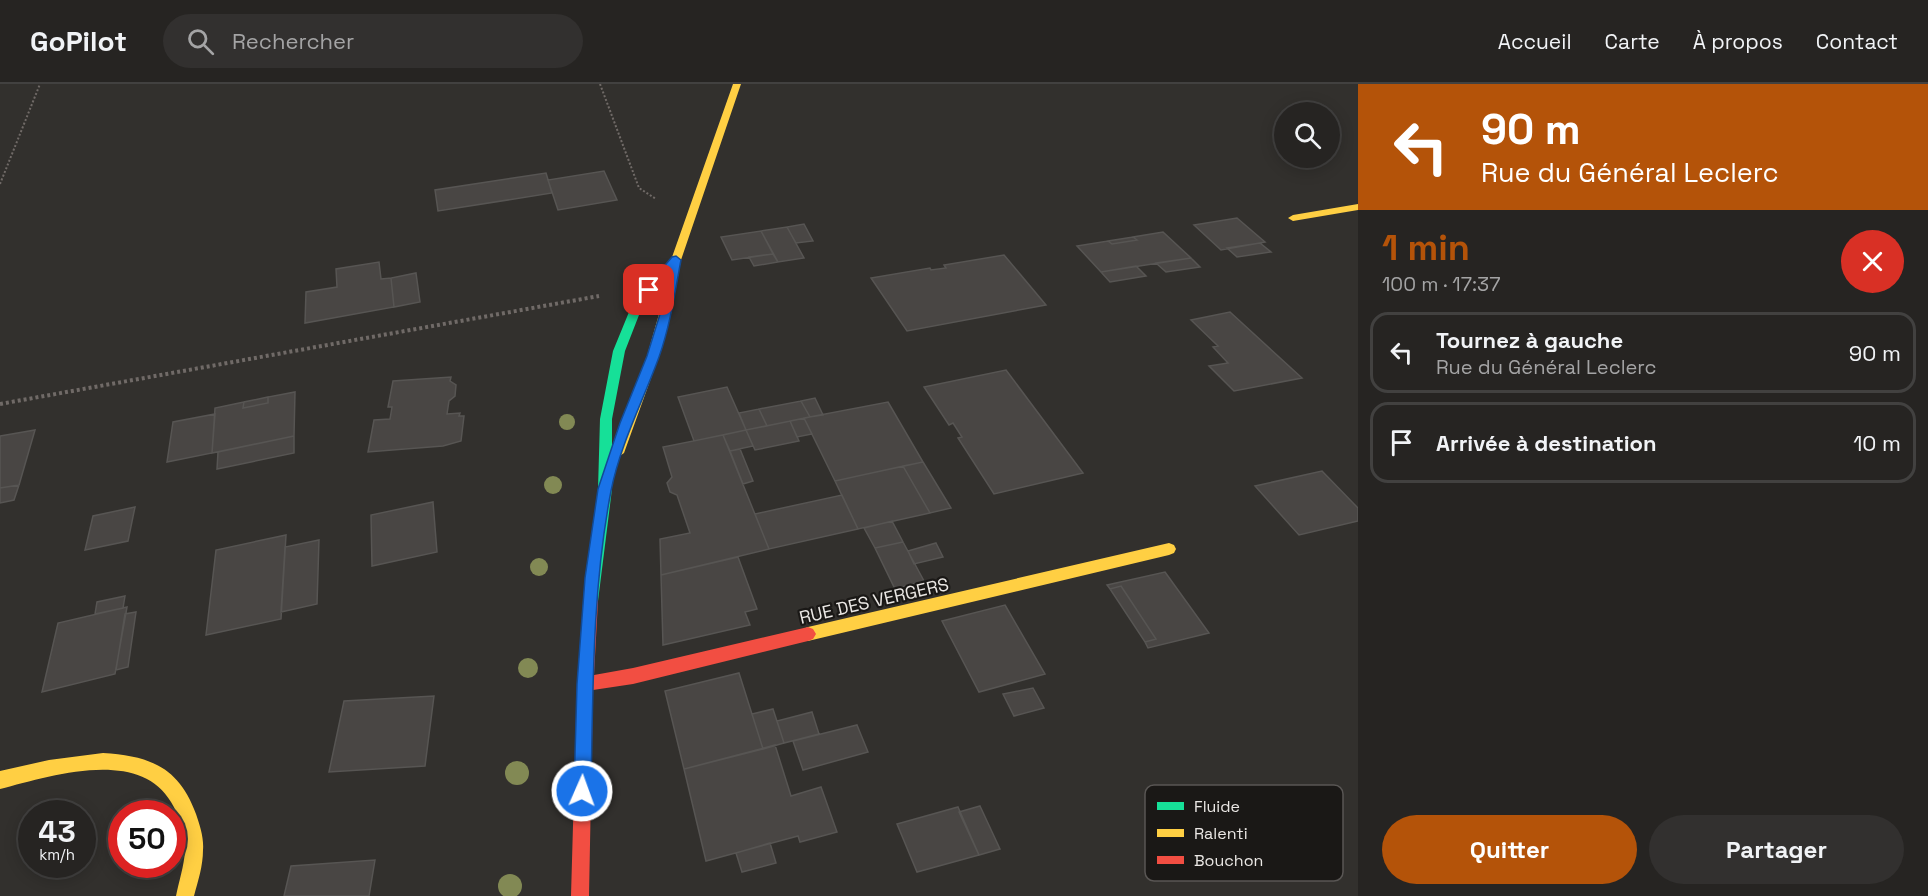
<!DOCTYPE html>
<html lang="fr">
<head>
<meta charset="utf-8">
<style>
	body { margin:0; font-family:"Space Grotesk",sans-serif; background:#32302f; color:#f1f3f6; height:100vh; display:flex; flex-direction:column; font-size:22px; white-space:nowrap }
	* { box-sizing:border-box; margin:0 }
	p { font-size:20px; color:#a4a4a5 }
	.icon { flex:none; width:33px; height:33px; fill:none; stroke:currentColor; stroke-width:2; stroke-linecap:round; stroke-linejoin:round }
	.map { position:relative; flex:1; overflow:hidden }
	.sheet { display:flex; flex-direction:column; background:#262422; width:570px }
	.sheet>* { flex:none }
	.top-card { background:#b45309; color:#fff; overflow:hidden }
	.controls { position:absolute; left:1274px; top:18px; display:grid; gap:12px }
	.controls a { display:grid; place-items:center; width:66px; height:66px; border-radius:50%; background:#262422; box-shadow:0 3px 15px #0003,0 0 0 2px #424140; font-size:30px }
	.speed { position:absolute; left:18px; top:716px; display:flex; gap:12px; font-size:30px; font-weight:700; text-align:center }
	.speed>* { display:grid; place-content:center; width:78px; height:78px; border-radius:50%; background:#262422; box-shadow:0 3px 15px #0003,0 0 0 2px #424140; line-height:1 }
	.speed small { font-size:15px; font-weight:400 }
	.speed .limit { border:9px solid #d22; background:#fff; color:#111 }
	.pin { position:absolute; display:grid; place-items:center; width:51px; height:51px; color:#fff; margin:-26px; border-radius:12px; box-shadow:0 3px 9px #0006 }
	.me { position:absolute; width:66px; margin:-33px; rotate:2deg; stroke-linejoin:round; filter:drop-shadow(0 0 4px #0008) }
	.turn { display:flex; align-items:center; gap:21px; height:126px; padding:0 24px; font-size:27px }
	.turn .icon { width:78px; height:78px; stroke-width:2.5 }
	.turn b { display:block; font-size:42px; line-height:51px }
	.round { display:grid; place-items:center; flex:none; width:63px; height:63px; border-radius:32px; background:#32302f }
	.headline { display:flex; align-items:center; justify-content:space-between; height:102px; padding:0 24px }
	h1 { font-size:36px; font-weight:700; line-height:45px; color:#b45309 }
	.primary-button { display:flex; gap:12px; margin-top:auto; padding:12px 24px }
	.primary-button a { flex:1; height:69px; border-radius:36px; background:#b45309; color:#fff; font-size:24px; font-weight:700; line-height:69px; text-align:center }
	.primary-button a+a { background:#32302f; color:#f1f3f6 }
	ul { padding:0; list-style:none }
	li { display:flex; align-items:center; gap:18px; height:81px; margin:0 12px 9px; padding:0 12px; border:3px solid #424140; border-radius:18px }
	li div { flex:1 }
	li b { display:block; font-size:22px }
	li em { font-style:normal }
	header { display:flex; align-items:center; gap:36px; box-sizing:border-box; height:84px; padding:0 30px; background:#262422; border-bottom:2px solid #424140 }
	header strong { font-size:28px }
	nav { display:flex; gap:33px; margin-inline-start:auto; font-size:21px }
	.search { width:420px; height:54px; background:#32302f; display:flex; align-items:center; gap:15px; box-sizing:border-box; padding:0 21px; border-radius:33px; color:#a4a4a5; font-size:22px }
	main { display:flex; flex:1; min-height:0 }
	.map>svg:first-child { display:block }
	.building { fill:#494644; stroke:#575553; stroke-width:1.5 }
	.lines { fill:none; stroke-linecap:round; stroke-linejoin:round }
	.path-far1 { stroke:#706a67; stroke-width:2; stroke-dasharray:2 2; stroke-linecap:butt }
	.path { stroke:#706a67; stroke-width:4; stroke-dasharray:3 3; stroke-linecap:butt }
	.fast { fill:#16e098; fill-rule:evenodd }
	.slow { fill:#ffcf43; fill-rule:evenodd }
	.jam { fill:#f24e42; fill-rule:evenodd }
	.tree { fill:#828954 }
	.route { fill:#1a73e8; stroke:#114b97; stroke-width:1.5 }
	.labels { text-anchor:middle; stroke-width:4.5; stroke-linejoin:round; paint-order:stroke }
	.street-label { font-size:18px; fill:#ebe8e5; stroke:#1a1816 }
	.key { fill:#1a1816; stroke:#595654; stroke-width:1.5 }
	.key-label { font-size:16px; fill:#ebe8e5 }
</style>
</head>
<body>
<header>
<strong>GoPilot</strong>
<div class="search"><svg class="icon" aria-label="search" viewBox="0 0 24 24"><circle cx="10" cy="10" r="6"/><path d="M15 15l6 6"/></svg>Rechercher</div>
<nav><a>Accueil</a><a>Carte</a><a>À propos</a><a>Contact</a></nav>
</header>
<main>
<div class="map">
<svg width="1358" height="812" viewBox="0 0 1358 812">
	<rect width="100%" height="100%" fill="#32302d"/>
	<path class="building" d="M 604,87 L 617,116 L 558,126 L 548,96 Z
		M 546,89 L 552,109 L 438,127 L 435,106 Z
		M 1237,134 L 1265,158 L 1221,166 L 1194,141 Z
		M 804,140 L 813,157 L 796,159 L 787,143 Z
		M 787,143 L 804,174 L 778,178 L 761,147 Z
		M 761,147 L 773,170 L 732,176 L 721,153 Z
		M 1163,148 L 1191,174 L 1101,188 L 1077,162 L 1108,157 L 1112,160 L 1137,156 L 1133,153 Z
		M 1133,153 L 1137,156 L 1112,160 L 1108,157 Z
		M 1260,159 L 1271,168 L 1237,173 L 1227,164 Z
		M 773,170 L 778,178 L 754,182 L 749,173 Z
		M 1004,171 L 1046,221 L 907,247 L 871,194 L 930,184 L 931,186 L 946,184 L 944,181 Z
		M 1191,174 L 1200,183 L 1166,188 L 1156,179 Z
		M 379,178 L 381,195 L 391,194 L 394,223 L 305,239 L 306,208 L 337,203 L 336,185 Z
		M 1136,182 L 1146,192 L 1110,198 L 1101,188 Z
		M 416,189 L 420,218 L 394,223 L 391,194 Z
		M 1230,228 L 1302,294 L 1234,307 L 1209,282 L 1228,279 L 1213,263 L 1218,262 L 1191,236 Z
		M 1006,286 L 1083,389 L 994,410 L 958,354 L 962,353 L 953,339 L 949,341 L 924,303 Z
		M 451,293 L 450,297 L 456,301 L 455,312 L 449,317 L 447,330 L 460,329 L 459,332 L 464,332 L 461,357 L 443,362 L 368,368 L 374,336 L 390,335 L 392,323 L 388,323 L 393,297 Z
		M 727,303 L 746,346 L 694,357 L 678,313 Z
		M 295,308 L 294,352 L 212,369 L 215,324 L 244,318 L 243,324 L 268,319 L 268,313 Z
		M 268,313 L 268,319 L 243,324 L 244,318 Z
		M 815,314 L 823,331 L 810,333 L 801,317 Z
		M 801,317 L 810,333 L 767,342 L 759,325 Z
		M 888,318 L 923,378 L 835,397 L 804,334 Z
		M 759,325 L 767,342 L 746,346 L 739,329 Z
		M 215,330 L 212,369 L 167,378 L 173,338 Z
		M 804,334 L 812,350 L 797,353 L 790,337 Z
		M 790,337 L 799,357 L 755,366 L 746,346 Z
		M 35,346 L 19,401 L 0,404 L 0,352 Z
		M 746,346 L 753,362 L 730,367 L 723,351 Z
		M 723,351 L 769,465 L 661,491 L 660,455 L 690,449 L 677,411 L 670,408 L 667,399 L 672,393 L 663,363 Z
		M 294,352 L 294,369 L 217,385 L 218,368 Z
		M 740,365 L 753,397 L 743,400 L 730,367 Z
		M 923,378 L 951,424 L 930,429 L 903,382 Z
		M 903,382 L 930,429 L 858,445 L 835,397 Z
		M 1322,387 L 1358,424 L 1358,437 L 1299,451 L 1255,402 Z
		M 19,401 L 14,416 L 0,419 L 0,404 Z
		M 842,411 L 858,445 L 769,465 L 755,430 Z
		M 433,418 L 437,468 L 372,482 L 371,431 Z
		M 135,423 L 128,457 L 85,466 L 93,432 Z
		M 892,437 L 903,458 L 875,464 L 864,444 Z
		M 286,451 L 281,535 L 206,551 L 216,466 Z
		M 319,456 L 317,520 L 281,528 L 285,463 Z
		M 903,458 L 924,497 L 895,505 L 875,464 Z
		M 936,459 L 943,473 L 914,480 L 908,467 Z
		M 738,473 L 757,525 L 745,528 L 750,541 L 663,561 L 661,491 Z
		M 1165,488 L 1209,549 L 1148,564 L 1145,558 L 1156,555 L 1121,502 L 1110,505 L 1107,501 Z
		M 1121,502 L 1156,555 L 1145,558 L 1110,505 Z
		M 125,512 L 123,524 L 95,530 L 97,518 Z
		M 1005,521 L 1045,590 L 979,608 L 942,537 Z
		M 127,523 L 115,590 L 42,608 L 58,539 Z
		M 136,528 L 128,583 L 116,586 L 125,530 Z
		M 739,589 L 763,665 L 684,685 L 665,607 Z
		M 1033,604 L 1044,624 L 1014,632 L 1003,610 Z
		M 434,612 L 425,682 L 329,688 L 344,617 Z
		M 773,625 L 784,659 L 763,665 L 752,630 Z
		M 812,628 L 819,650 L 784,659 L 777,637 Z
		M 857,641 L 868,668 L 803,686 L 793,657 Z
		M 775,661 L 791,712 L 821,703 L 837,748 L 800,758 L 798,752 L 706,777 L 684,685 Z
		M 980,722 L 1000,765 L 979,771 L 959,728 Z
		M 958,723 L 979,771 L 917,788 L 897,740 Z
		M 770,759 L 776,779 L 742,788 L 736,769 Z
		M 375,776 L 369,812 L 284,812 L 291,782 Z"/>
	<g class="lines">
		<path class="path-far1" d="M 600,0 L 639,104 L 656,115
			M 0,100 L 40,0"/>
		<path class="path" d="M 0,320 L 599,212"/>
		<path class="fast" d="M 676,173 L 681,176 L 653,208 L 639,231 L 625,267 L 612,335 L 612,405 L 598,517 L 596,522 L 591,524 L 586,522 L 584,517 L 598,405 L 600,335 L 613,267 L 629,228 L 645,204 L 672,174 Z"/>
		<path class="slow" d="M 733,0 L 741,0 L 681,176 L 671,230 L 659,272 L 624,369 L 617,374 L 610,369 L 647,272 L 659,230 L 671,176 Z
			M 1358,120 L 1358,126 L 1293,137 L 1288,134 L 1293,131 Z
			M 1169,459 L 1174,461 L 1176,465 L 1174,469 L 1169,471 L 808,557 L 803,555 L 800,550 L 803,545 L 808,543 Z
			M 103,669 C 150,672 179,683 196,730 C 200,742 204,754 203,766 C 203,782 198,797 194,812 L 176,812 C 179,797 184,782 185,767 C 186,750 180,733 171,718 C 139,663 50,692 0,705 L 0,687 L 49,676 Z"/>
		<path class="jam" d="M 591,510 L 596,512 L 598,517 L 594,591 L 633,584 L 808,543 L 813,545 L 816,550 L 813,555 L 808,557 L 633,600 L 593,606 L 589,812 L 571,812 L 577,600 L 584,517 L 586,512 Z"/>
	</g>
	<g class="tree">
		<circle cx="567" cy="338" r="8"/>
		<circle cx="553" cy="401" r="9"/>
		<circle cx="539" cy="483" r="9"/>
		<circle cx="528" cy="584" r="10"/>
		<circle cx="517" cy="689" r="12"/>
		<circle cx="510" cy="802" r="12"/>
	</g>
	<path class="route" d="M 676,172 L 681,176 C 675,208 670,242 659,273 C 643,317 620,361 611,407 C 592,505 593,608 591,707 L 589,714 L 582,716 L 576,714 L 574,707 L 577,600 L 585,494 L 598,405 L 620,339 L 647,272 L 660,230 L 668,192 L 653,208 L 645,208 L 644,206 L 672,173 Z"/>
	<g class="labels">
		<g class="street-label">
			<text transform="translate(874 517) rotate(-13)" y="6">RUE DES VERGERS</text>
		</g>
	</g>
	<rect x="1145" y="701" width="198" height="96" rx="9" class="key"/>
	<rect x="1157" y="718" width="27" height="8" fill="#16e098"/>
	<rect x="1157" y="745" width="27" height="8" fill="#ffcf43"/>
	<rect x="1157" y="772" width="27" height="8" fill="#f24e42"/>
	<g class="key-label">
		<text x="1194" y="728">Fluide</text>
		<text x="1194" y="755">Ralenti</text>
		<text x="1194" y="782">Bouchon</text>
	</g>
</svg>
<div class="controls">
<a><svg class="icon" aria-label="search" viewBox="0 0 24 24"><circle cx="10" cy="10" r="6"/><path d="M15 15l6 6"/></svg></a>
</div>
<div class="speed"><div>43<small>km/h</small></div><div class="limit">50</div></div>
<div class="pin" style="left:649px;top:206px;background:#d93025"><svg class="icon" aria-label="arrive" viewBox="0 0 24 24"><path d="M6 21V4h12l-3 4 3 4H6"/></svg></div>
<svg class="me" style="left:582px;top:707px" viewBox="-20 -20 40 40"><circle r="17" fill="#1a73e8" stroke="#fff" stroke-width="3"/><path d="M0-11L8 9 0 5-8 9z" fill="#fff"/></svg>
</div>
<section class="sheet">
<div class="top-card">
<div class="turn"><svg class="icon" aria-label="left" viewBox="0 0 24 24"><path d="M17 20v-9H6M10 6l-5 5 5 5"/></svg><div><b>90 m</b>Rue du Général Leclerc</div></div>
</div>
<div class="headline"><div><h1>1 min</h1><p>100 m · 17:37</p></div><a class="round" style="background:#d93025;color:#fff"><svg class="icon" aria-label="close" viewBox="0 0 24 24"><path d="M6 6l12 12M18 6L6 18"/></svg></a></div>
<ul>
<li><svg class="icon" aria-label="left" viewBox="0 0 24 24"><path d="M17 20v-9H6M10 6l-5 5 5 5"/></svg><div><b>Tournez à gauche</b><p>Rue du Général Leclerc</p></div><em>90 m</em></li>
<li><svg class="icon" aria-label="arrive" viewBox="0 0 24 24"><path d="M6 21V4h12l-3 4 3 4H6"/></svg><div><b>Arrivée à destination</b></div><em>10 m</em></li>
</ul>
<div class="primary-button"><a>Quitter</a><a>Partager</a></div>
</section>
</main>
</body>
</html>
